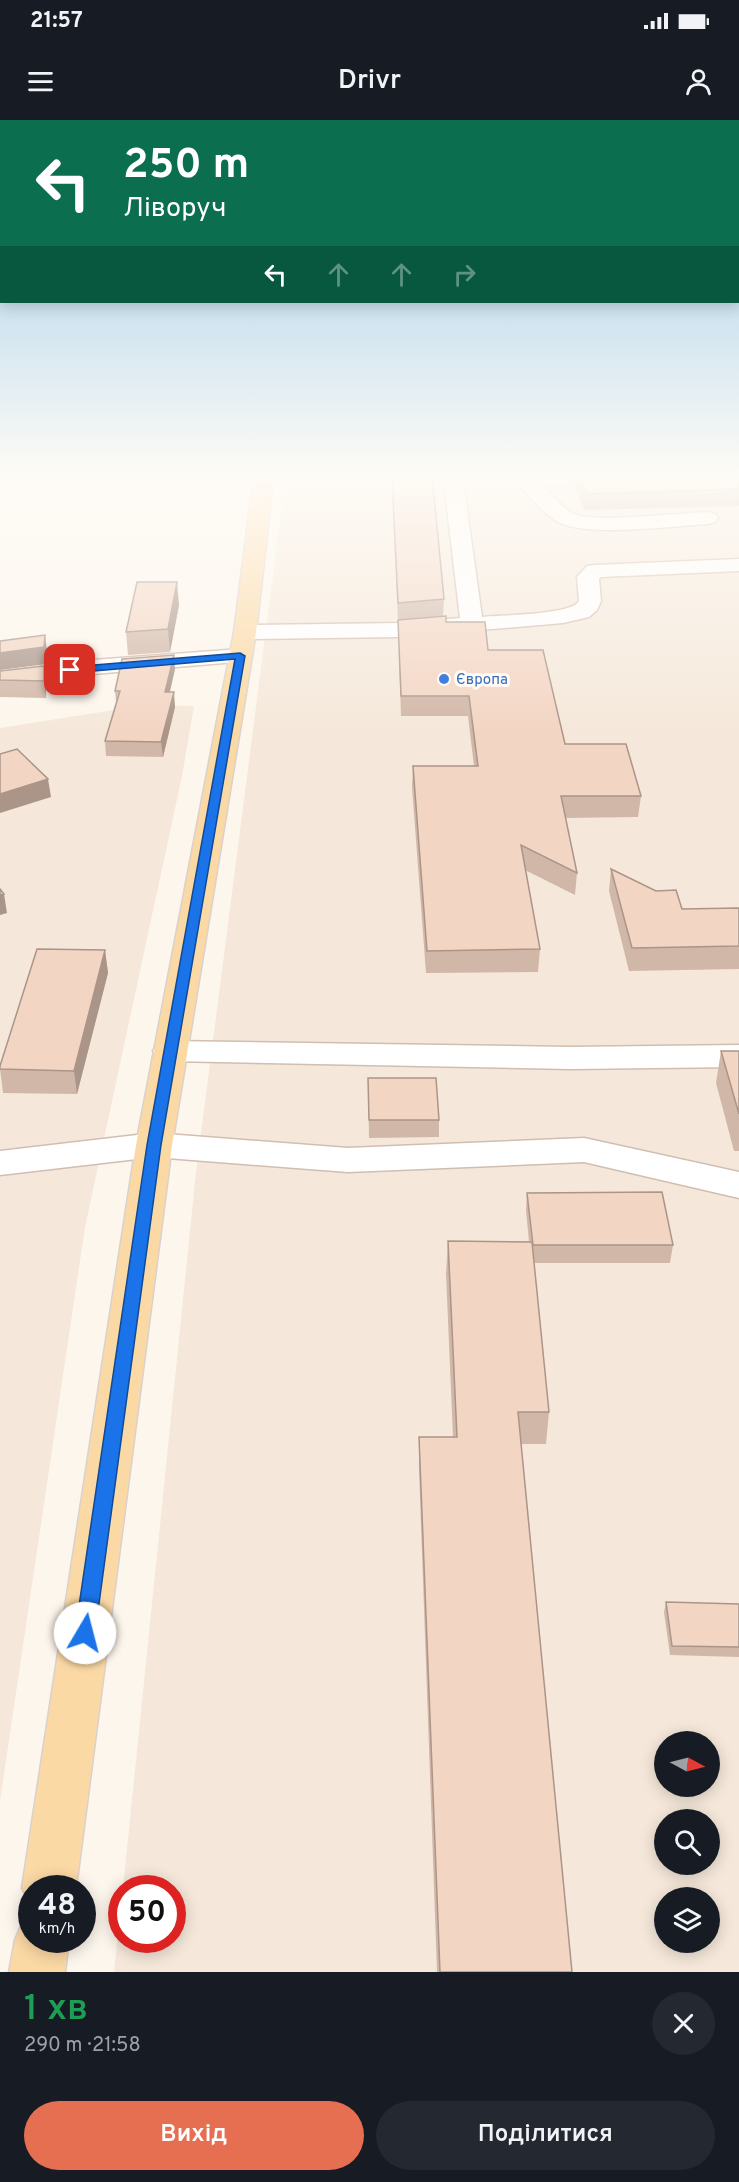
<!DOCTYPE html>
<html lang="uk">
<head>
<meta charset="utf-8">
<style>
	body { margin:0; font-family:Overpass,sans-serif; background:#242831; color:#f1f3f6; height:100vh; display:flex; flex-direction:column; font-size:22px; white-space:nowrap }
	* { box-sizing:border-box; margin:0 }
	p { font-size:20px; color:#9ea1a6 }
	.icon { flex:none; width:33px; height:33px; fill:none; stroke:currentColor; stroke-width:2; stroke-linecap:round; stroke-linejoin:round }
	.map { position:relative; height:1852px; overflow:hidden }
	.details { display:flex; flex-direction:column; background:#171b24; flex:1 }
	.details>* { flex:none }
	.top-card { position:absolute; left:0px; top:0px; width:740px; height:183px; box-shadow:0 3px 15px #0003; background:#0b6e4f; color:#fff; overflow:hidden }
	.needle { width:39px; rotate:97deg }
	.fabs { position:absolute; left:654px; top:1611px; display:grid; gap:12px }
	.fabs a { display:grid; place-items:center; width:66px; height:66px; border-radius:50%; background:#171b24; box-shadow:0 3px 15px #0003; font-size:30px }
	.speed { position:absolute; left:18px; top:1755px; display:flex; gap:12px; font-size:30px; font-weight:700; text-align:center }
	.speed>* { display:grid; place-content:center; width:78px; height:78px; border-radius:50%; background:#171b24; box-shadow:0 3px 15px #0003; line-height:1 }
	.speed small { font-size:15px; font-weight:400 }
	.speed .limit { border:9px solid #d22; background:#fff; color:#111 }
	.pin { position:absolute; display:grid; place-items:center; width:51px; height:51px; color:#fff; margin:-26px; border-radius:12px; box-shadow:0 3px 9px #0006 }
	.me { position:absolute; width:66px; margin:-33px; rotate:8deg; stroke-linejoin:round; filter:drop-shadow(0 0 4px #0008) }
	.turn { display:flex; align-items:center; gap:21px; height:126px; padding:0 24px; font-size:27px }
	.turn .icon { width:78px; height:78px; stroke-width:2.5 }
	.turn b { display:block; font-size:42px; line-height:51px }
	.lanes { display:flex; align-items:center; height:57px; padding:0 24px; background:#0003; justify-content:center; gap:30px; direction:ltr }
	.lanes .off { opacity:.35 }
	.round { display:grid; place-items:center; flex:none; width:63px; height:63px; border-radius:32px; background:#242831 }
	.headline { display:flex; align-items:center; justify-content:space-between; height:102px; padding:0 24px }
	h1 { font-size:36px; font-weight:600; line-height:45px; color:#1e9e55 }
	.cta { display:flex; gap:12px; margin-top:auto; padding:12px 24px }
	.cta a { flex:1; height:69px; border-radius:36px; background:#e76f51; color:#fff; font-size:24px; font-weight:600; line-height:69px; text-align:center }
	.cta a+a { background:#242831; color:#f1f3f6 }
	.status { display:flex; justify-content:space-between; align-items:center; height:42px; padding:0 30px; background:#171b24; direction:ltr }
	.status svg { height:16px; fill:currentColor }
	header { display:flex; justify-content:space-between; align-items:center; height:78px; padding:0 24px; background:#171b24; font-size:27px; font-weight:600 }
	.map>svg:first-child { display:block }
	.residential { fill:#f5e8da; fill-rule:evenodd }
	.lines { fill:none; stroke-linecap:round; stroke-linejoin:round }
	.minor-casing { stroke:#d1beb0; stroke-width:3 }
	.major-casing { stroke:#dad1cd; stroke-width:3 }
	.minor { fill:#fff; fill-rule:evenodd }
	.major { fill:#fbd9a5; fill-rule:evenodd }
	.wall { fill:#d1b7a8 }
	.shaded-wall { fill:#aa9588 }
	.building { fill:#f3d5c3; stroke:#aa9588; stroke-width:1.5 }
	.route { fill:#1a73e8; stroke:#114b97; stroke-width:1.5 }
	.shop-dot { fill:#3f7fe0; stroke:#fffaf3; stroke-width:2 }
	.labels { text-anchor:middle; stroke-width:6; stroke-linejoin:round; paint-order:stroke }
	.far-shop-label { font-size:15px; fill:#366cbe; stroke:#fffaf3; text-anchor:start }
</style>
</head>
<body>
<div class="status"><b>21:57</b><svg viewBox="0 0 49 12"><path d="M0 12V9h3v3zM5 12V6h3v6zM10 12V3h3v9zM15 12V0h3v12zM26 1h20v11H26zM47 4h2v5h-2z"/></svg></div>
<header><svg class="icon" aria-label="menu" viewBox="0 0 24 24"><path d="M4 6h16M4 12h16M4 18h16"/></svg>Drivr<svg class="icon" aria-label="person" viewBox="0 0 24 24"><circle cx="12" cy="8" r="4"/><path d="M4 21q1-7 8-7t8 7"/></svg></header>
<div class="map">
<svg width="739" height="1852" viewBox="0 0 739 1852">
	<rect width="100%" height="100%" fill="#fdf6ec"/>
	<path class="residential" d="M 286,354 L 739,354 L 739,1852 L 114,1852 L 121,1783 L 122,1820 L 172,1820 L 172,1768 L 123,1768 L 196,1052 ZM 664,1622 L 710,1622 L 710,1666 L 664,1666 ZM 664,1700 L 710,1700 L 710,1744 L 664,1744 ZM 664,1778 L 710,1778 L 710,1822 L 664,1822 Z
		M 118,585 L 194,586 L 182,656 L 85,1107 L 0,1681 L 0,608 L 114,590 Z"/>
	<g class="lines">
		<defs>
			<path id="minor" d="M 443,354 L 462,354 L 482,497 C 500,495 572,495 579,481 L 577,457 L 587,446 L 595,445 L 739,439 L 739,451 L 601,457 L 599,459 L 601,481 L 597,490 L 589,497 L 563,503 L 400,517 L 245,519 L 237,517 L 234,512 L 237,507 L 245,505 L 400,503 L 460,498 Z
				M 510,354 L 664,354 L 662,358 L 655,360 L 543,366 C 552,375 562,388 574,394 C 593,403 682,393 708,392 L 715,394 L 718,398 L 715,402 L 708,404 C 672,406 591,417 560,403 C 545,396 520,367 510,354 Z
				M 240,529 L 248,531 L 252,536 L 248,541 L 93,554 L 0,566 L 0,552 L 93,540 Z
				M 170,921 L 570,927 L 739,925 L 739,947 L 570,949 L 170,941 L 158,938 L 153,931 L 158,924 Z
				M 154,1013 L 348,1028 L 584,1018 L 739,1052 L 739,1078 L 584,1042 L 348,1052 L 154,1037 L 0,1055 L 0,1031 Z"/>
			<path id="major" d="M 254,354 L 274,354 L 256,512 L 172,1025 L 76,1768 L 32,1768 L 32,1788 L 22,1768 L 136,1025 L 234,512 Z
				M 32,1797 L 32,1820 L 69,1820 L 65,1852 L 9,1852 L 15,1820 L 23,1801 Z"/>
		</defs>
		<use href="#minor" class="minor-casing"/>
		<use href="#major" class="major-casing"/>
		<use href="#minor" class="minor"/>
		<use href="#major" class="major"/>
	</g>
	<path class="wall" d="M 391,354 L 432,354 L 444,479 L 443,496 L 446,502 L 488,530 L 565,624 L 641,676 L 638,697 L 565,698 L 577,753 L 575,775 L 525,750 L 540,829 L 538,852 L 426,853 L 412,667 L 413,646 L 474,646 L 468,596 L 401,596 L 398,501 Z
		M 575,354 L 739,354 L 739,386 L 585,390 L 574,367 Z
		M 179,485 L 170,532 L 128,535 L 126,512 Z
		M 44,546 L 46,562 L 46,578 L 0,577 L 0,551 Z
		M 175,549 L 170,572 L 175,587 L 163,637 L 106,636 L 105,621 L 116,582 L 115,571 Z
		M 611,749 L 682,789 L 739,788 L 739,849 L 629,851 L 609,771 Z
		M 105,830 L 108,853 L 77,974 L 3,973 L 0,949 Z
		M 721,931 L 739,931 L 739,1031 L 734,1031 L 716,963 Z
		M 368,958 L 439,1000 L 439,1017 L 369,1018 Z
		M 527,1073 L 673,1125 L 670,1143 L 534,1143 L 549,1292 L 546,1324 L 521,1324 L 572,1852 L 437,1852 L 419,1349 L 419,1317 L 453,1317 L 446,1154 L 448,1121 L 529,1122 L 526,1090 Z
		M 666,1482 L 739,1484 L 739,1537 L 670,1535 L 664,1492 Z"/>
	<path class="shaded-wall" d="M 177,462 L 179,485 L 170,532 L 168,509 Z
		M 45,515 L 47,531 L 47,544 L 0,550 L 0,533 Z
		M 174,535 L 175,549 L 166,587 L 165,572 Z
		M 44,546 L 46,562 L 46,578 L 44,561 Z
		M 174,572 L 175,587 L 163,637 L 161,622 Z
		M 48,659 L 51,677 L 0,693 L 0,674 Z
		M 4,774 L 7,793 L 0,795 L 0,775 Z
		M 105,830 L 108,853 L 77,974 L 74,951 Z"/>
	<path class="building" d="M 392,354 L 432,354 L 444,479 L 398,483 Z
		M 577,354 L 739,354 L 739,369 L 587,374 Z
		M 137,462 L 177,462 L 168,509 L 126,512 Z
		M 446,496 L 446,502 L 485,502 L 488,530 L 543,530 L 565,624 L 626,624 L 641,676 L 561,676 L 577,753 L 521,725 L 540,829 L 427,831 L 413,646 L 478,646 L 469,576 L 401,576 L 398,500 Z
		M 45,515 L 44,527 L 0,533 L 0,521 Z
		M 174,535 L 165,572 L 174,572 L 161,622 L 105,621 L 120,571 L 115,571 L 122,539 Z
		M 44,546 L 44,561 L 0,560 L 0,551 Z
		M 17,629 L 48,659 L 0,674 L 0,634 Z
		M 611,749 L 656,771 L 676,770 L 682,789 L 739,788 L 739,826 L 632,828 Z
		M 0,769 L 4,774 L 0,775 Z
		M 37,829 L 105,830 L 74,951 L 0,949 L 0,946 Z
		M 721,931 L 739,931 L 739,994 Z
		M 368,958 L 436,958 L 439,1000 L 369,1000 Z
		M 662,1072 L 673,1125 L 533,1125 L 527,1073 Z
		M 448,1121 L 532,1122 L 549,1292 L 518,1292 L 572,1852 L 440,1852 L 419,1317 L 457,1317 Z
		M 666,1482 L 739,1484 L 739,1527 L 672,1526 Z"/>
	<linearGradient id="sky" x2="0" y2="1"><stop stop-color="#97c7e8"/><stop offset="0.58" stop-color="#fefbf6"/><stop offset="1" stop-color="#fefbf6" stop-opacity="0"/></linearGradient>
	<rect width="739" height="613" fill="url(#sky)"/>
	<path class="route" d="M 240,533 L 245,536 L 161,1025 L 95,1513 L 92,1519 L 85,1522 L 78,1519 L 75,1513 L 147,1025 L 235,539 L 70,553 L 65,550 L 70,547 Z"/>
	<circle class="shop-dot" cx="444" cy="559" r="6"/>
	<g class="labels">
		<g class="far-shop-label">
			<text x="456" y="564">Європа</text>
		</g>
	</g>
</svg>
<div class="fabs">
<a><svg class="needle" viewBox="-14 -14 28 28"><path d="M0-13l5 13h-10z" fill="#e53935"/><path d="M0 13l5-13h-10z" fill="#9ea1a6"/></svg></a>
<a><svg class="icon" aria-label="search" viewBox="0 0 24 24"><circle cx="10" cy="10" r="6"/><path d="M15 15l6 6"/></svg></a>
<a><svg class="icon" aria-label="layers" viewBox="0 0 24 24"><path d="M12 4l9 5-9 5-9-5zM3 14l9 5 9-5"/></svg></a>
</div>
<div class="speed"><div>48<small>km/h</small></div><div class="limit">50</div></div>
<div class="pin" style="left:70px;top:550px;background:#d93025"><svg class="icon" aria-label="arrive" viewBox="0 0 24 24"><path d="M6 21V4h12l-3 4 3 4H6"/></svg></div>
<svg class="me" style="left:85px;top:1513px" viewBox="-20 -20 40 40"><circle r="19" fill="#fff"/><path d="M0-13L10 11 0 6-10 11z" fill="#1a73e8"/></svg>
<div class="top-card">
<div class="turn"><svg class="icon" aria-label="left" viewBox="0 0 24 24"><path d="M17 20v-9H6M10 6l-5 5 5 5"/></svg><div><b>250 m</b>Ліворуч</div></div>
<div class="lanes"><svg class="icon" aria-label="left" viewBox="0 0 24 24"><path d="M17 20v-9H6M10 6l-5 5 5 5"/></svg><svg class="icon off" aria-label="ahead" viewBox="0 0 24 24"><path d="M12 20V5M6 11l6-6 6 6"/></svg><svg class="icon off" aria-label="ahead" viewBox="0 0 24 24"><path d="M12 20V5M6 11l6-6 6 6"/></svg><svg class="icon off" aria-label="right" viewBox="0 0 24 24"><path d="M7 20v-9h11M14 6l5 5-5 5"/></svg></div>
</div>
</div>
<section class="details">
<div class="headline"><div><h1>1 хв</h1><p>290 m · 21:58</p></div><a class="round"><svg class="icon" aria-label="close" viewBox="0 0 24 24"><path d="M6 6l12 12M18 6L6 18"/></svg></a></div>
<div class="cta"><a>Вихід</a><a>Поділитися</a></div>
</section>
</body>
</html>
